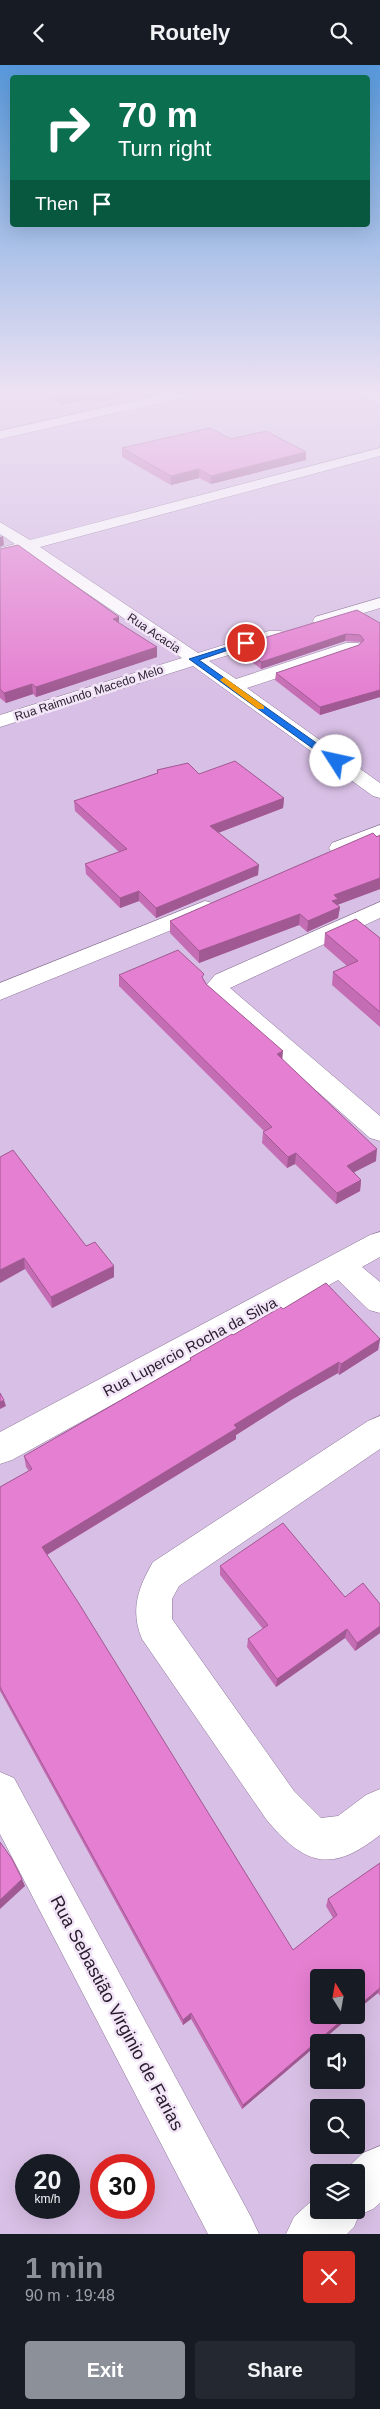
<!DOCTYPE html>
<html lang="en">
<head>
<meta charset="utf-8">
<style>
	body { margin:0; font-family:Helvetica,sans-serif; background:#242831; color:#f1f3f6; height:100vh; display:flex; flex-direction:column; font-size:19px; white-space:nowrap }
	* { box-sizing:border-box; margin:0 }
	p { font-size:16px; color:#9ea1a6 }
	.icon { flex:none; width:28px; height:28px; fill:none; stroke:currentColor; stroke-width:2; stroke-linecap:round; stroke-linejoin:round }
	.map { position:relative; height:2169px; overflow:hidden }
	.drawer { display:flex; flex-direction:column; background:#171b24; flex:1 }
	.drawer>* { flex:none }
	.guide { position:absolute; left:10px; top:10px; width:360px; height:152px; border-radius:5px; box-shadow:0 5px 20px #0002; background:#0b6e4f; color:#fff; overflow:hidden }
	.needle { width:32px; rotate:349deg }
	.fabs { position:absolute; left:310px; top:1904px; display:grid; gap:10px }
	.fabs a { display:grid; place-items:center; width:55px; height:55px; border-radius:5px; background:#171b24; box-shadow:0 5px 20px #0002; font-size:25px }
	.speed { position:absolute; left:15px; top:2089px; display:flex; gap:10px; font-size:25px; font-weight:700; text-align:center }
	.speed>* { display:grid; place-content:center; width:65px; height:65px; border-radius:50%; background:#171b24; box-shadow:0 5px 20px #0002; line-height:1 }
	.speed small { font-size:12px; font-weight:400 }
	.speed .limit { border:8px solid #d22; background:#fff; color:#111 }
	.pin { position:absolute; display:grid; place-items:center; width:42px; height:42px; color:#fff; margin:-21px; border:2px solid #fff; border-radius:50%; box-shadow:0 1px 5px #0007 }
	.me { position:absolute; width:55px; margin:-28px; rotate:305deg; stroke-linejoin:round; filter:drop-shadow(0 0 4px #0008) }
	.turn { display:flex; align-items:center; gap:18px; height:105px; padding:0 25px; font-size:22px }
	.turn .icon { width:65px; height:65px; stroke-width:2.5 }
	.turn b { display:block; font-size:35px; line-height:42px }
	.then { display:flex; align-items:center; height:48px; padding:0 25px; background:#0003; gap:10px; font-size:19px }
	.round { display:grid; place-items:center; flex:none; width:52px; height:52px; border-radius:5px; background:#242831 }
	.overview { display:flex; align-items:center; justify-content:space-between; height:85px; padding:0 25px }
	h1 { font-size:30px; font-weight:700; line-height:38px; color:#8c9099 }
	.cta { display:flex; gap:10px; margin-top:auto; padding:10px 25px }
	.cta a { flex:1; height:58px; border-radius:5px; background:#8c9099; color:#fff; font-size:20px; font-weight:700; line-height:58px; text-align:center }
	.cta a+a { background:#242831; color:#f1f3f6 }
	header { display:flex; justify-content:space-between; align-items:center; height:65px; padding:0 25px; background:#171b24; font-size:22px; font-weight:700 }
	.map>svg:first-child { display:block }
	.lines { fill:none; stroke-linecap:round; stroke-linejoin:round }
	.minor-casing { stroke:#8c7597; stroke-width:1 }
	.minor { fill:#fff; fill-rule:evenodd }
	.wall { fill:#c56db4 }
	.shaded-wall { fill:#a05992 }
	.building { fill:#e57fd1; stroke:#a05992 }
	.route { fill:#1a73e8; stroke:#114b97 }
	.slow { fill:#f59e0b }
	.labels { text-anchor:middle; stroke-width:5; stroke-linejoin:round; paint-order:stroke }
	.far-street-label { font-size:12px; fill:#261c2a; stroke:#f2e5f8 }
	.street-label { font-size:15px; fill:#261c2a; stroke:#f2e5f8 }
	.near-street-label { font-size:18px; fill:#261c2a; stroke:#f2e5f8 }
</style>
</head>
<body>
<header><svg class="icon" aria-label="back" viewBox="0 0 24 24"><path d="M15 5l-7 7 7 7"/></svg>Routely<svg class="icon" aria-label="search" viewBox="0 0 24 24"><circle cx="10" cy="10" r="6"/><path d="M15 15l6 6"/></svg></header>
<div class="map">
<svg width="380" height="2169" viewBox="0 0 380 2169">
	<rect width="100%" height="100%" fill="#d8bfe5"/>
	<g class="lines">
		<defs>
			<path id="minor" d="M 181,325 L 205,325 L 199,329 L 0,374 L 0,366 Z
				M 350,325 L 367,325 L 380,331 L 380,340 Z
				M 380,383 L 380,391 L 40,482 L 198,588 L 269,566 L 281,566 L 284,570 L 281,574 L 209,596 L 236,614 L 346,578 L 358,578 L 361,582 L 358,586 L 247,623 L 380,718 L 380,733 L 373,731 L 193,601 L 0,662 L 0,650 L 182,593 L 25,486 L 0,493 L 0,483 L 15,479 L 0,469 L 0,457 L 30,475 Z
				M 380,533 L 380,543 L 321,561 L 315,560 L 313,556 L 315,552 Z
				M 380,760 L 380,774 L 348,788 L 340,789 L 332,788 L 329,783 L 332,778 Z
				M 205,836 L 213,838 L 216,843 L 213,848 L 0,935 L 0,918 Z
				M 380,837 L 380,853 L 230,923 L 380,1051 L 380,1076 L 370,1073 L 207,929 L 204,923 L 215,910 Z
				M 380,1167 L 380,1192 L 362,1202 L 380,1217 L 380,1248 L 369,1245 L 338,1215 L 12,1395 L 0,1399 L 0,1367 L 370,1170 Z
				M 380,1351 L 380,1384 L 179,1521 L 172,1534 L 172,1554 L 294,1726 L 321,1753 L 338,1751 L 366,1730 L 380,1724 L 380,1770 C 331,1809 304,1800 266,1754 L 142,1574 C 130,1545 138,1523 153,1497 L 368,1356 Z
				M 0,1707 L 14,1713 L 251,2152 L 259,2169 L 208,2169 L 0,1769 Z
				M 380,2081 L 380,2138 L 373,2144 L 359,2150 L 354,2162 L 347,2169 L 286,2169 L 294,2152 L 319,2129 L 319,2145 L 356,2145 L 356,2108 L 342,2108 L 363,2088 Z"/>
		</defs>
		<use href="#minor" class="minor-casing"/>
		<use href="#minor" class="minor"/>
	</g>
	<path class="wall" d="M 27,325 L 150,325 L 98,337 L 92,333 L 62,340 L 40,329 L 35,330 Z
		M 231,374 L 306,387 L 306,395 L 211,419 L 199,413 L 171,420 L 122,392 L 122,383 Z
		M 0,484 L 157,582 L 157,592 L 36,632 L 33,629 L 6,638 L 0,633 Z
		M 380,558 L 380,632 L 320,650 L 275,615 L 276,608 L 359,580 L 361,579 L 360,577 L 345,576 L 261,604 L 239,587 L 240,580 Z
		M 157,705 L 199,709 L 284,733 L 283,743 L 218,768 L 258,810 L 156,853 L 139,836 L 120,843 L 86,809 L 85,799 L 119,787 L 75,746 L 74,736 L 157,708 Z
		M 380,770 L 380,824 L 337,840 L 340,842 L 338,853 L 307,867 L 299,860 L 199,898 L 170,868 L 170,856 Z
		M 325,868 L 380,873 L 380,962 L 332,920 L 333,907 L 347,901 L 324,881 Z
		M 119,910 L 204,915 L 206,919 L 282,994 L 376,1096 L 354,1107 L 361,1115 L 360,1126 L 336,1139 L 295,1099 L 287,1103 L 262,1078 L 263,1067 L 264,1066 L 119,921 Z
		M 0,1092 L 86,1181 L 114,1201 L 114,1212 L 52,1243 L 25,1204 Z
		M 283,1244 L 380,1274 L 378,1285 L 339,1310 L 338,1308 L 291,1335 L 236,1370 L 236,1374 L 47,1490 L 293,1885 L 333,1853 L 326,1841 L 328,1834 L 380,1798 L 380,1931 L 378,1928 L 319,1950 L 352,1950 L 242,2044 L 191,1954 L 183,1960 L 0,1626 L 0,1422 L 29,1406 L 26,1402 L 24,1391 L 190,1295 L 190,1293 Z
		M 220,1501 L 345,1532 L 380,1539 L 380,1568 L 355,1586 L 345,1573 L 276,1622 L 247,1582 L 248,1574 L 263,1564 L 220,1510 Z"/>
	<path class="shaded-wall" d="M 35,325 L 40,325 L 40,329 L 35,330 Z
		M 122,325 L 150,325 L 98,337 L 98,330 Z
		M 92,327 L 92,333 L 62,340 L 62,334 Z
		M 306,387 L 306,395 L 211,419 L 211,411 Z
		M 199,404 L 199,413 L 171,420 L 171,411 Z
		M 3,471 L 4,480 L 0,482 L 0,472 Z
		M 119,552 L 119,562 L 113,554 Z
		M 346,569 L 345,576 L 261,604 L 261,597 Z
		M 157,582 L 157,592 L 36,632 L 36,622 Z
		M 32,619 L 33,629 L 6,638 L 4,628 Z
		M 380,625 L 380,632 L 320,650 L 320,642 Z
		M 284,733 L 283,743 L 210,771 L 210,761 Z
		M 259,800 L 258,810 L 156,853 L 156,843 Z
		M 380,813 L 380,824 L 337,840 L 340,842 L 338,853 L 307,867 L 308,856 L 334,830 Z
		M 139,826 L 139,836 L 120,843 L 120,833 Z
		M 300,849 L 299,860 L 199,898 L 199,886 Z
		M 283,986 L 282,998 L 277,989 Z
		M 377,1084 L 376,1096 L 345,1112 L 347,1101 Z
		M 296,1088 L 295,1099 L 287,1103 L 288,1092 Z
		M 361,1115 L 360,1126 L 336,1139 L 337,1128 Z
		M 24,1193 L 25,1204 L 0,1218 L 0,1205 Z
		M 114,1201 L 114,1212 L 52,1243 L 51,1232 Z
		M 380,1274 L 378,1285 L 339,1310 L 341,1299 Z
		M 339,1297 L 338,1308 L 291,1335 L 236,1370 L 236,1374 L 43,1492 L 42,1482 L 234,1360 L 293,1324 Z
		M 4,1335 L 6,1341 L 0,1344 L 0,1337 Z
		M 380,1561 L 380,1568 L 355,1586 L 357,1578 Z
		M 347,1564 L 345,1573 L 276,1622 L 277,1614 Z
		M 22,1814 L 25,1821 L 0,1844 L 0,1835 Z
		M 380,1923 L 378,1928 L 356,1946 L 356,1943 Z
		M 191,1948 L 191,1954 L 183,1960 L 183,1955 Z
		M 348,1950 L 352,1950 L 242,2044 L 243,2040 Z"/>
	<path class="building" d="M 45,325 L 122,325 L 98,330 L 92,327 L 62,334 Z
		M 210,363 L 231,374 L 266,366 L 306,387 L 211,411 L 199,404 L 171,411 L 122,383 Z
		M 18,480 L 119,552 L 113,554 L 157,582 L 36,622 L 32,619 L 4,628 L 0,624 L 0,484 Z
		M 357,545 L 380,558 L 380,625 L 320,642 L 276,608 L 359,580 L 364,575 L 360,570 L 346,569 L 261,597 L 240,580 Z
		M 235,696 L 284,733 L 210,761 L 259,800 L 156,843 L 139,826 L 120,833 L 85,799 L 127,784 L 74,736 L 158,708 L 157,705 L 188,698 L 199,709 Z
		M 373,768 L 377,772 L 380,770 L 380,813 L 334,830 L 338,834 L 332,836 L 340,842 L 308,856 L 300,849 L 199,886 L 170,856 Z
		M 356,854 L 380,873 L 380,947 L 333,907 L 358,896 L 325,868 Z
		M 178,885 L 204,909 L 202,912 L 206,919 L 283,986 L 277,989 L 377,1084 L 347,1101 L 361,1115 L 337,1128 L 296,1088 L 288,1092 L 263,1067 L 272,1062 L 119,910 Z
		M 13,1085 L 86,1181 L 95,1177 L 114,1201 L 51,1232 L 24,1193 L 0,1205 L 0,1092 Z
		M 326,1218 L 380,1274 L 341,1299 L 339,1297 L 293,1324 L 234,1360 L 237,1363 L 42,1482 L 78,1537 L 293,1885 L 337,1850 L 328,1834 L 380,1798 L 380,1923 L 356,1943 L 356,1912 L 319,1912 L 319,1950 L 348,1950 L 243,2040 L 191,1948 L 183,1955 L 0,1622 L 0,1422 L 32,1404 L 24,1391 L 191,1295 L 190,1293 L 232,1269 L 233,1270 L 281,1242 L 283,1244 Z
		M 0,1328 L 4,1335 L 0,1337 Z
		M 283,1458 L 345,1532 L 363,1518 L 380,1539 L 380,1561 L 357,1578 L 347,1564 L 277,1614 L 248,1574 L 268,1560 L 220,1501 Z
		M 0,1777 L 12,1794 L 22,1814 L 0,1835 Z"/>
	<linearGradient id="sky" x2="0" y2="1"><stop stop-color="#5798db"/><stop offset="0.52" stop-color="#ede2f3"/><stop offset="1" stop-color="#ede2f3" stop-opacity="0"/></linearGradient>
	<rect width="380" height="629" fill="url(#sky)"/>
	<path class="route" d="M 243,577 L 249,578 L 199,595 L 339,694 L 339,698 L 333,698 L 189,594 Z"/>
	<path class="slow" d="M 224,612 L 264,641 L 264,644 L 258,644 L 221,616 L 220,615 Z"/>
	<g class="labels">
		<g class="far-street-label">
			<text transform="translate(154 568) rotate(34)" y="4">Rua Acacia</text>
			<text transform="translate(89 628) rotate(-18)" y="4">Rua Raimundo Macedo Melo</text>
		</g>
		<g class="street-label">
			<text transform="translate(190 1282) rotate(-28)" y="5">Rua Lupercio Rocha da Silva</text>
		</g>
		<g class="near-street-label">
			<text transform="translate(117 1948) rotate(62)" y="6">Rua Sebastião Virginio de Farias</text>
		</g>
	</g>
</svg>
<div class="fabs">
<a><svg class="needle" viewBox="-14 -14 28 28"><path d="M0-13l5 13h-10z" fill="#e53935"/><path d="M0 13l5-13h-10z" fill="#9ea1a6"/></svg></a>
<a><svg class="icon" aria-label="sound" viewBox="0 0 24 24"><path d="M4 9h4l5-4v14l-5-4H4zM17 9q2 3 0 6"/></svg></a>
<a><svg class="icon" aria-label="search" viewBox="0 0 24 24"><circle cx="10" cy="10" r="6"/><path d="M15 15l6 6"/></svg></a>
<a><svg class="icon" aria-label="layers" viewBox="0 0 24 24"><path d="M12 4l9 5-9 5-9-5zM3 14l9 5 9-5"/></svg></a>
</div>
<div class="speed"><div>20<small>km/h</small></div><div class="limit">30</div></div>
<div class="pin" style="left:246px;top:578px;background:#d93025"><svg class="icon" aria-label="arrive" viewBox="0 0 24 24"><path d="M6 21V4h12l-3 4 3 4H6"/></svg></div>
<svg class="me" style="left:336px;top:696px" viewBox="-20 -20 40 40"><circle r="19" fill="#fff"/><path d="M0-13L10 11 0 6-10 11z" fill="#1a73e8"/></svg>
<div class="guide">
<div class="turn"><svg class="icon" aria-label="right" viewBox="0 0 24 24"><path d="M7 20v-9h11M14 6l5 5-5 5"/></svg><div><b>70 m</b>Turn right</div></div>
<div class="then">Then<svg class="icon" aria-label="arrive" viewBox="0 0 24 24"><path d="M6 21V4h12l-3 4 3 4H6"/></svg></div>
</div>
</div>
<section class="drawer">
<div class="overview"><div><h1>1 min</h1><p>90 m · 19:48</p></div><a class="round" style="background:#d93025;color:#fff"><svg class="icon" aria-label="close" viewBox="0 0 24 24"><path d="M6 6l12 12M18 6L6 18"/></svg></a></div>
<div class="cta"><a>Exit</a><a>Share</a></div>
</section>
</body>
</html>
